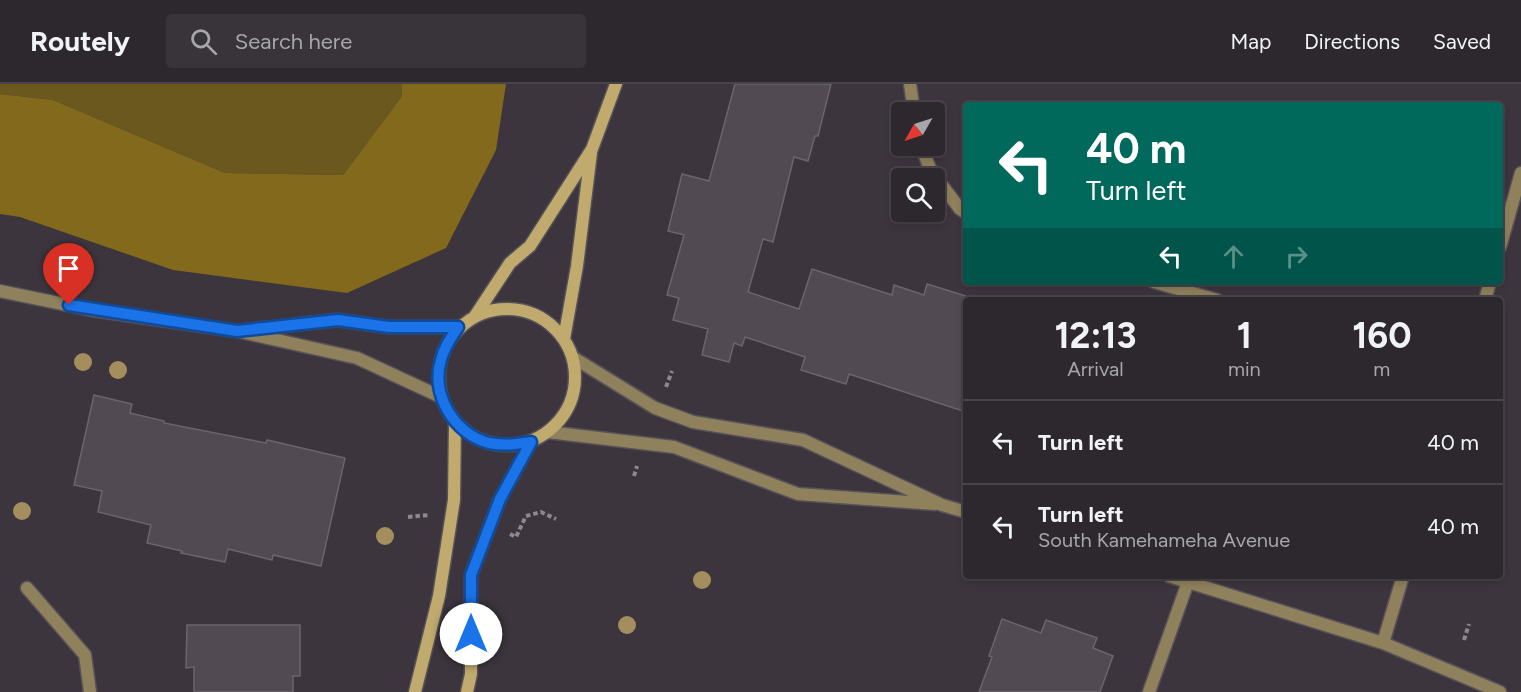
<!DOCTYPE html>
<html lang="en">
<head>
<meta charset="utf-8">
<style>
	body { margin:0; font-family:Figtree,sans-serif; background:#39343a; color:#f1f3f6; height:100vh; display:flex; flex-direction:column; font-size:22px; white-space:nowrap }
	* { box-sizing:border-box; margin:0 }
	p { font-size:20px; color:#a7a6aa }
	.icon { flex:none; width:33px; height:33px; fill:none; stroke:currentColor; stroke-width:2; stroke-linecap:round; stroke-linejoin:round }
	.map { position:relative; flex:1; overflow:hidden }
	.side { position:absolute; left:963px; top:213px; width:540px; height:282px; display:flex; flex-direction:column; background:#2d282e; border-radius:6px; box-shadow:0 3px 9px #0003,0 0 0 2px #48444a }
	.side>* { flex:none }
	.top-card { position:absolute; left:963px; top:18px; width:540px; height:183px; border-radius:6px; box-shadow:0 3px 9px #0003,0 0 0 2px #48444a; background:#00695c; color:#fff; overflow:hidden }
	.needle { width:39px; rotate:231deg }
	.tools { position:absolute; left:891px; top:18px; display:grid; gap:12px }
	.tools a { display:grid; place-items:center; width:54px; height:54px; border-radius:6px; background:#2d282e; box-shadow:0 3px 9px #0003,0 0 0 2px #48444a; font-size:30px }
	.pin { position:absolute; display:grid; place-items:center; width:51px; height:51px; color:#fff; margin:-62px -26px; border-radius:50% 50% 50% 0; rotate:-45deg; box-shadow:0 0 6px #0007 }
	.pin .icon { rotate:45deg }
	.me { position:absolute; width:66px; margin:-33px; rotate:0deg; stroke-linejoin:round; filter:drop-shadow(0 0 4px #0008) }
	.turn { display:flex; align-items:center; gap:21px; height:126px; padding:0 24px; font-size:27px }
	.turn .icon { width:78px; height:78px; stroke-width:2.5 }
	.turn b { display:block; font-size:42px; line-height:51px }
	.lanes { display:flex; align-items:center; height:57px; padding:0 24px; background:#0003; justify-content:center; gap:30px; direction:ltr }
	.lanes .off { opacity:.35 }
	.eta { display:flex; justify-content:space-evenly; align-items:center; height:102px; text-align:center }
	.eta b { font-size:36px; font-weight:700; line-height:42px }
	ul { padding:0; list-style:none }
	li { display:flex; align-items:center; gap:18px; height:84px; padding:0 24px; border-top:2px solid #48444a }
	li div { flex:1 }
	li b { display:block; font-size:22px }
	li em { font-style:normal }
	header { display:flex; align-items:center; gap:36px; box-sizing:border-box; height:84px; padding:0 30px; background:#2d282e; border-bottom:2px solid #48444a }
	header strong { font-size:28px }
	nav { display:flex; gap:33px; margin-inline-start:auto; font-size:21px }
	.search { width:420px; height:54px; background:#39343a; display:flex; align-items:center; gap:15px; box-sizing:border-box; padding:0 21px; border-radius:6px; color:#a7a6aa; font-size:22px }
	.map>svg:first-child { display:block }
	.green { fill:#6b581e }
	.forest { fill:#82691b }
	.building { fill:#524a53; stroke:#6b646d; stroke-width:1.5 }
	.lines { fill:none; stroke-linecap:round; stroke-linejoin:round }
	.service-casing { stroke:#575159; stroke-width:15 }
	.minor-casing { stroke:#575159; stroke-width:15 }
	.secondary-casing { stroke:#575159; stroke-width:15 }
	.path { stroke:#8d888f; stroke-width:4; stroke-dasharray:4.5 3; stroke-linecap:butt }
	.service { stroke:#8f815c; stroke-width:12 }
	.minor { stroke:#8f815c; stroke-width:12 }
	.secondary { stroke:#c0aa6e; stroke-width:12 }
	.tree { fill:#a48e5d }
	.route-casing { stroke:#114b97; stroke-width:15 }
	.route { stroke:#1a73e8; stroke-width:10 }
</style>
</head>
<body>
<header>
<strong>Routely</strong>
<div class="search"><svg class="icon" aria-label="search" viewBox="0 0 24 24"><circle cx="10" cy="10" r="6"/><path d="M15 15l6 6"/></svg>Search here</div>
<nav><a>Map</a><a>Directions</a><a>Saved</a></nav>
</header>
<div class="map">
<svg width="1521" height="608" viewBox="0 0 1521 608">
	<rect width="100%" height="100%" fill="#3c353e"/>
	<path class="green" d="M 0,0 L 402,0 L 402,12 L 343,91 L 225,89 L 53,16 L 0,10 Z"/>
	<path class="forest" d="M 402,0 L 506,0 L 496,66 L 446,164 L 347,209 L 173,186 L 20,133 L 0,130 L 0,10 L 53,16 L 225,89 L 343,91 L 402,12 Z"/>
	<path class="building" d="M 735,0 L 831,0 L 818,52 L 815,52 L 808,77 L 794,73 L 773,158 L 763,155 L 748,208 L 799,225 L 812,185 L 892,211 L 894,201 L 924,211 L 927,200 L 966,212 L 966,328 L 849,290 L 846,300 L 801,286 L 805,273 L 745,253 L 742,262 L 734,259 L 729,278 L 702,271 L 708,245 L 673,236 L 679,214 L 667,211 L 684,151 L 668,147 L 682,90 L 709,97 Z
		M 94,311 L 132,320 L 130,329 L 164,337 L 164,339 L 266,359 L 267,356 L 345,374 L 321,482 L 273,471 L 272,476 L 228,465 L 225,478 L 181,469 L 182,467 L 147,459 L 151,441 L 98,428 L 102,407 L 74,401 Z
		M 1002,535 L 1041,549 L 1046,536 L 1097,554 L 1093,564 L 1113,572 L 1100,608 L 979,608 L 992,573 L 989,572 Z
		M 187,541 L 300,541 L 300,592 L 293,592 L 293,608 L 194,608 L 194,583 L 186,584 Z"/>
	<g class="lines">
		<defs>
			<path id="service" d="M 1149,608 L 1188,498"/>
			<path id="minor" d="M 910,0 L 914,28
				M 921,62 L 931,87 L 960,125 L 966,129
				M 1500,163 L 1521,89
				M 1154,198 L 1217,216
				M 0,207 L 92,226 L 237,247 L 357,274 L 441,313
				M 1485,216 L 1490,198
				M 247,246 L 337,236 L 389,243 L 458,243
				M 574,274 L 655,324 L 693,338 L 803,356 L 942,421 L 966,428
				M 548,348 L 674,363 L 798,410 L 935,420
				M 1169,492 L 1383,559 L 1500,608
				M 27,504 L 85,571 L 90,608
				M 1383,559 L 1403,492"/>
			<path id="secondary" d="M439 293a68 68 0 1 1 136 0a68 68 0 1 1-136 0Z
				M 475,232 L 510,179 L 530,162 L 592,65 L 616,0
				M 564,255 L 577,182 L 591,69
				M 415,608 L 439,512 L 454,416 L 455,337
				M 467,608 L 471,590 L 471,491 L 500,415 L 531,358"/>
		</defs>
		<use href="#service" class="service-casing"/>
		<use href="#minor" class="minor-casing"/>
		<use href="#secondary" class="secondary-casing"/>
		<path class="path" d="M 666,303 L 672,287
			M 634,392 L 637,382
			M 408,433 L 429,431
			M 510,450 L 516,453 L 526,432 L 541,428 L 556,435
			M 1338,492 L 1342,496
			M 1464,556 L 1469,540"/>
		<use href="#service" class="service"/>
		<use href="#minor" class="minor"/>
		<use href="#secondary" class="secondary"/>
	</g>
	<g class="tree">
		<circle cx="83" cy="278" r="9"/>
		<circle cx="118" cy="286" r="9"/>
		<circle cx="22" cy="427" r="9"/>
		<circle cx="385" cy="452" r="9"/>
		<circle cx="702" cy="496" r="9"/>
		<circle cx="627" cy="541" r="9"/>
	</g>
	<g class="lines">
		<defs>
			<path id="route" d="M 69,221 L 237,247 L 338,236 L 389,243 L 458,243 C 451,254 444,263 441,276 C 430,310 455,351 489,359 C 504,362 517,360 531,358 L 500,415 L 471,491 L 471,550"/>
		</defs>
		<use href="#route" class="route-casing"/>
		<use href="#route" class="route"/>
	</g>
</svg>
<div class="tools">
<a><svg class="needle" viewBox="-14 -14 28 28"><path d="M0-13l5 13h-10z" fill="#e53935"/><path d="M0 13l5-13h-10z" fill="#a7a6aa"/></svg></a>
<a><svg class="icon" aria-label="search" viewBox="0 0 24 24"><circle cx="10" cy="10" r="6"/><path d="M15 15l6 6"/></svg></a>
</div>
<div class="pin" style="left:69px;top:221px;background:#d93025"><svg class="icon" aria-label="arrive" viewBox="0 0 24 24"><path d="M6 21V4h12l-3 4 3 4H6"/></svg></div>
<svg class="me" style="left:471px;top:550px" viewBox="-20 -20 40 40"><circle r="19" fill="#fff"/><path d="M0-13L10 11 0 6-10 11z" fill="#1a73e8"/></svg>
<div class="top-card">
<div class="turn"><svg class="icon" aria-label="left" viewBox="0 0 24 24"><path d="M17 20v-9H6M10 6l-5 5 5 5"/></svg><div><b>40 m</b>Turn left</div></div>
<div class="lanes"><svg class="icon" aria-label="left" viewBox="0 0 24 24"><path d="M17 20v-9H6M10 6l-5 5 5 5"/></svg><svg class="icon off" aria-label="ahead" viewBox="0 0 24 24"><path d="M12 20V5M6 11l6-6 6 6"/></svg><svg class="icon off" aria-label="right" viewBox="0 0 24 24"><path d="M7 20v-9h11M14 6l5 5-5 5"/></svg></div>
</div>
<section class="side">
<div class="eta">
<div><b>12:13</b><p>Arrival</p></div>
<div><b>1</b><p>min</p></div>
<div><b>160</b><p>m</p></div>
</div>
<ul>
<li><svg class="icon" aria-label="left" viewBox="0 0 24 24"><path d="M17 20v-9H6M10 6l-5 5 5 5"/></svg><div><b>Turn left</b></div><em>40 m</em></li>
<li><svg class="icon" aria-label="left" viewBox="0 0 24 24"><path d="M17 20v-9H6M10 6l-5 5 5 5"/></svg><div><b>Turn left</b><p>South Kamehameha Avenue</p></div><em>40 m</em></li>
</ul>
</section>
</div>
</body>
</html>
